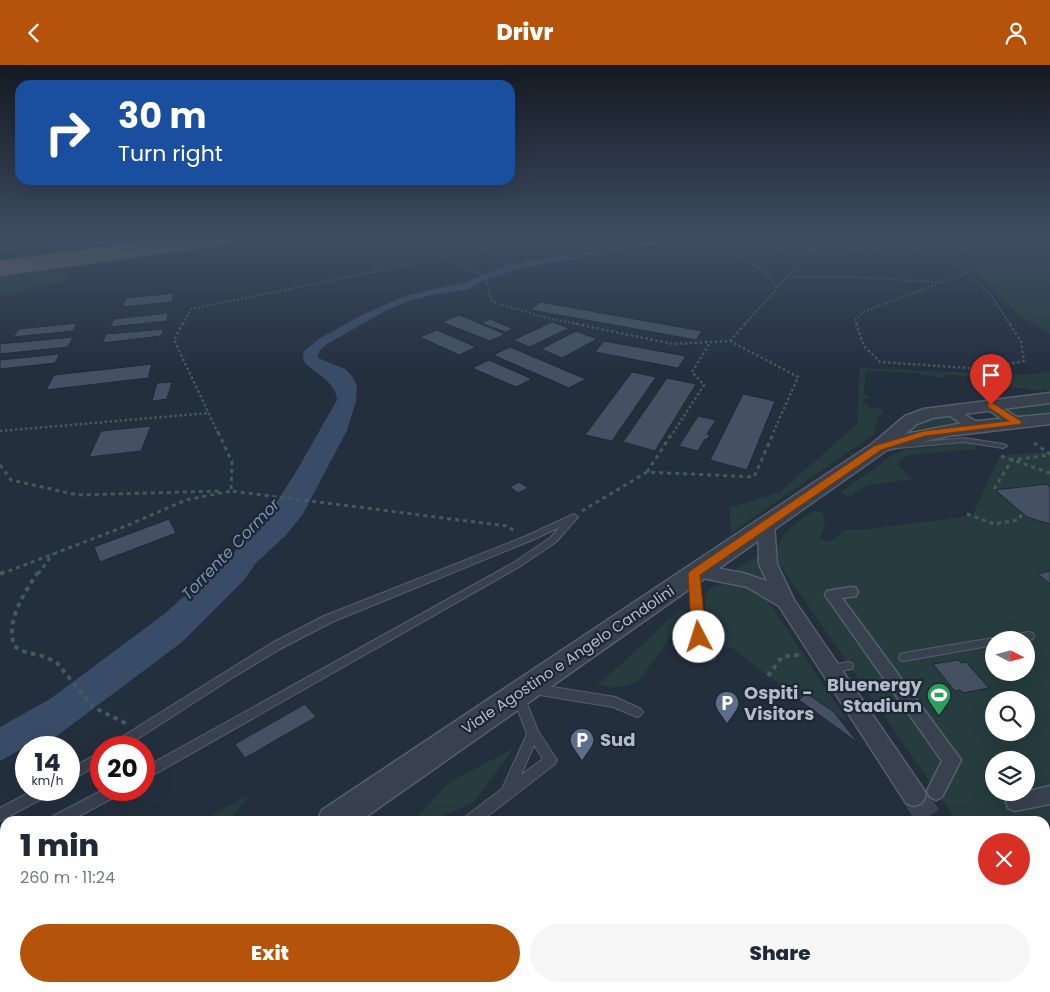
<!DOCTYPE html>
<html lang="en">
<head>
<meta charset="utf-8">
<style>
	body { margin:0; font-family:Poppins,sans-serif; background:#f6f6f7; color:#1f2937; height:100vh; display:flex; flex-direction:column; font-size:19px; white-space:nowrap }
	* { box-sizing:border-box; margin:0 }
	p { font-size:16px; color:#747a83 }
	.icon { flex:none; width:28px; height:28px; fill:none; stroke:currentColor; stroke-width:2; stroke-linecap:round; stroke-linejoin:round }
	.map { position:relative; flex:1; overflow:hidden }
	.details { position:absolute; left:0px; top:751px; width:1050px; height:176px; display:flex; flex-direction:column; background:#fff; border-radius:15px 15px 0 0; box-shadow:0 5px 20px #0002 }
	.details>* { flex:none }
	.hud { position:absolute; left:15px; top:15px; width:500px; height:105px; border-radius:15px; box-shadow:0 5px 20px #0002; background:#1a4fa0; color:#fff; overflow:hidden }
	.needle { width:32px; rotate:96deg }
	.fabs { position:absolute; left:985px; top:566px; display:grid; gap:10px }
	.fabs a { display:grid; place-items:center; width:50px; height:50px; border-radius:50%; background:#fff; box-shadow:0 5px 20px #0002; font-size:25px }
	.speed { position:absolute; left:15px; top:671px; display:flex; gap:10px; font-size:25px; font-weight:700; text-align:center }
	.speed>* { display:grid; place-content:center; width:65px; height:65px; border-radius:50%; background:#fff; box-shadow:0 5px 20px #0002; line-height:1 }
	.speed small { font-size:12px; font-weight:400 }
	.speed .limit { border:8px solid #d22; background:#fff; color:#111 }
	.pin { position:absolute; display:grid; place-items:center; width:42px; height:42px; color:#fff; margin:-51px -21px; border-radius:50% 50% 50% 0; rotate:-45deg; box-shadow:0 0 5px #0007 }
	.pin .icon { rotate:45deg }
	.me { position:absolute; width:55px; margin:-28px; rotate:355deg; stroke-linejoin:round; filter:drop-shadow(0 0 4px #0008) }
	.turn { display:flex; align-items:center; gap:18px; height:105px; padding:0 20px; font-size:22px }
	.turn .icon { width:65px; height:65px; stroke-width:2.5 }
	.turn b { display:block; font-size:35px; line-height:42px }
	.round { display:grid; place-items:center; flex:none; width:52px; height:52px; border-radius:26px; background:#f6f6f7 }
	.summary { display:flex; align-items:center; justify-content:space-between; height:85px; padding:0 20px }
	h1 { font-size:30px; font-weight:800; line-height:38px }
	.button { display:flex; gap:10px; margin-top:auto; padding:10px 20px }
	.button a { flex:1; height:58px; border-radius:30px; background:#b45309; color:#fff; font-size:20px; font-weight:800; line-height:58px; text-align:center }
	.button a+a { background:#f6f6f7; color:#1f2937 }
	header { display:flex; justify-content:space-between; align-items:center; height:65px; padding:0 20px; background:#b45309; color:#fff; font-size:22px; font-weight:800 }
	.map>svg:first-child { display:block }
	.green { fill:#263c3f; fill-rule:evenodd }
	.water { fill:#394c67 }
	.building { fill:#455162; stroke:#1f2835 }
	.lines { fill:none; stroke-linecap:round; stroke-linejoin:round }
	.minor-tunnel { stroke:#3a4453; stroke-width:26; stroke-dasharray:26 13; stroke-linecap:butt }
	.service-casing { stroke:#565f6c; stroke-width:2 }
	.pedestrian-casing { stroke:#565f6c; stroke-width:3 }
	.minor-casing { stroke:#565f6c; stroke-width:3 }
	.tertiary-casing { stroke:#565f6c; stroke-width:3 }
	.trunk-casing { stroke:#434c59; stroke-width:2 }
	.motorway-casing { stroke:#434c59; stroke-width:2 }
	.path-far4 { stroke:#44595c; stroke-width:2; stroke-dasharray:2 2; stroke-linecap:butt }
	.path-far3 { stroke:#44595c; stroke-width:2.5; stroke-dasharray:2.5 2.5; stroke-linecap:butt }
	.path-far2 { stroke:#44595c; stroke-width:3; stroke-dasharray:4 4; stroke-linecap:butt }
	.path-far1 { stroke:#44595c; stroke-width:4; stroke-dasharray:4.5 4.5; stroke-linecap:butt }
	.path { stroke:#44595c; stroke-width:5; stroke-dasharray:6 6; stroke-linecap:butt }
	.service { fill:#38414e; fill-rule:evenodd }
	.pedestrian { fill:#38414e; fill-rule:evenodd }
	.minor { fill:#38414e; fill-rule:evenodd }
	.tertiary { fill:#38414e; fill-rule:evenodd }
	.trunk { fill:#656462; fill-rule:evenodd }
	.motorway { fill:#746855; fill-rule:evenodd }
	.route { fill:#b45309; stroke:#753606 }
	.labels { text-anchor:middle; stroke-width:4.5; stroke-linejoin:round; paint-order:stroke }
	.street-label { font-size:15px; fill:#b4bcc9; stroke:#1d2633 }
	.water-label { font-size:16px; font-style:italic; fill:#7c92b1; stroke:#1d2633 }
	.near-poi-label { font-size:18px; font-weight:bold; fill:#b4bcc9; stroke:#1d2633; text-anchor:start }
</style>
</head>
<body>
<header><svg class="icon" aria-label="back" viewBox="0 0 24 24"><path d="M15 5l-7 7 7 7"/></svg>Drivr<svg class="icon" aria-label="person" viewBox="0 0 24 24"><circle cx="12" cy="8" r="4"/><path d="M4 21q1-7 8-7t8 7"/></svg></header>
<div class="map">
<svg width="1050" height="927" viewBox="0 0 1050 927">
	<rect width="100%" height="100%" fill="#242f3e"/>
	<path class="green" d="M 947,175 L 1050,175 L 1050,269 L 1018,250 Z
		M 68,204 L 67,216 L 0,231 L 0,212 Z
		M 860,303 L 1030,310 L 1050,306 L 1050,326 L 1005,322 L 989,312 L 944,310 L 946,312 L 937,313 C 931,309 925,312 919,308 L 866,306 L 864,329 L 870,333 L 861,335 L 872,344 L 881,343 L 884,346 L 877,353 L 874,369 L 731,468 L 730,443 L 780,427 L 857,359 Z
		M 1050,338 L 1050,349 L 1018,352 L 1004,343 Z
		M 950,349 L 962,358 L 919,364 L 898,370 L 928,354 Z
		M 979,377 L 975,384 L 908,390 L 897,399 L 913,414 L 868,420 L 851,431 L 844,430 L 841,427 L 894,389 L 903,385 Z
		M 1050,386 L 1050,896 L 1045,889 L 1045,756 L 945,756 L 952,749 L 780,500 C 768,477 796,456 814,446 L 822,447 C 827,456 824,465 819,473 L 830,477 L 844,465 L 860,465 L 972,451 L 1000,391 ZM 994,575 L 1026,575 L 1026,608 L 994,608 ZM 994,635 L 1026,635 L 1026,668 L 994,668 ZM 994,695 L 1026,695 L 1026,728 L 994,728 Z
		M 760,489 L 776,526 C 763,515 752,508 733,506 Z
		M 724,518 L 751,522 L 765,531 L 848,657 L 806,628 L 799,635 L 734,584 C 724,582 720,582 713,589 C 703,571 706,549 705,529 L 711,523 Z
		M 680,545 L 683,545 L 687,549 L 638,617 C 623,623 613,624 598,620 Z
		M 514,683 L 473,738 L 431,756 L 413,756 L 450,717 Z
		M 250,730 C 229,756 234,756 200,756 Z"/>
	<path class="water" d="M 653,175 L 683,175 L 527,202 L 484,215 L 469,224 L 431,230 L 409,236 L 387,245 L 327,279 L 319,286 L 318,293 L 345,304 L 352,311 L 357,321 L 356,336 L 347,365 L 303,449 L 286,470 L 255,499 L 244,515 L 182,577 L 54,673 L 27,681 L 0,696 L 0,662 L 50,634 L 163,550 L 234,487 L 264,454 L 282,429 L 296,407 L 337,335 C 336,317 316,309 304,297 L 303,293 L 304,286 L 320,273 L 364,249 L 405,231 L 466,217 L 510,199 L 639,179 Z"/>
	<path class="building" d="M 174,228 L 172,237 L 122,242 L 126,233 Z
		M 540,237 L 702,266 L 696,275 L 531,245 Z
		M 168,248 L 167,256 L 110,262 L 114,254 Z
		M 459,250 L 505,269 L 490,276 L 442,257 Z
		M 490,254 L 513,264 L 505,267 L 481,258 Z
		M 552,257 L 569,263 L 530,282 L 513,275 Z
		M 77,258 L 73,266 L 13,272 L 19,264 Z
		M 164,264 L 161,271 L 102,278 L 106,269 Z
		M 437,265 L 476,282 L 459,290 L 420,272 Z
		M 576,266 L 597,274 L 562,293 L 541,284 Z
		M 73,272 L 68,282 L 0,289 L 0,279 Z
		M 604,276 L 686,291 L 678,303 L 595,287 Z
		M 510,282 L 586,314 L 569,323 L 493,290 Z
		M 60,289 L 55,298 L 0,304 L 0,295 Z
		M 489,295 L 532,314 L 516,322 L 472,303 Z
		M 152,299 L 148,313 L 46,325 L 54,310 Z
		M 632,307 L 656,312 L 612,376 L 585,370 Z
		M 667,313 L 696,319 L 655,386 L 623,377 Z
		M 172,317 L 167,334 L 152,336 L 157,318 Z
		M 743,329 L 775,336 L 747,405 L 710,395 Z
		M 698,351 L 716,355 L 707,369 L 710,370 L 707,374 L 705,374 L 698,386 L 679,381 Z
		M 151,361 L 141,386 L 89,392 L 101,366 Z
		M 519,417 L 528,423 L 518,428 L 510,422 Z
		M 1046,419 L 1050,422 L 1050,459 L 1027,452 L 995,425 Z
		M 169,454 L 176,468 L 100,497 L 94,482 Z
		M 1050,506 L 1050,519 L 1038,509 Z
		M 958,595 L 961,598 L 966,597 L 989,623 L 963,628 L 960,625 L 955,626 L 933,599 Z
		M 806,628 L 834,647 L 858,678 L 799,635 Z
		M 305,639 L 316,652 L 245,693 L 235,679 Z
		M 5,801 L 5,836 L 0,839 L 0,804 Z"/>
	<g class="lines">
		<path class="minor-tunnel" d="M 914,730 L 931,756"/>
		<defs>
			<path id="service" d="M 57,175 L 71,175 L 0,185 L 0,183 Z
				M 964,373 L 1003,379 L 1007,381 L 1003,383 L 964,377 L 898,383 L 894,381 L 898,379 Z
				M 574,449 L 578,452 L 556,477 L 519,502 L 148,713 L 144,715 L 144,703 L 513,498 L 550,473 L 560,462 L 530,476 L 332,557 L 280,584 L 232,613 L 125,682 L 110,682 L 112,678 L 272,578 L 324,551 L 524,472 Z
				M 694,507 L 697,508 L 699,510 L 703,563 L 709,581 L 715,591 L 714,594 L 710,595 L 706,594 C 689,567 691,541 689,510 L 691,508 Z
				M 1029,567 L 1033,568 L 1034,571 L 1033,574 L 1029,575 L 994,575 L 994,580 L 904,596 L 900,595 L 899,592 L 900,589 L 904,588 Z
				M 848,597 L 852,598 L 853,601 L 852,604 L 830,608 L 826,607 L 825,604 L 826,601 Z
				M 534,619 L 615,632 L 641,644 L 643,647 L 641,650 L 637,652 L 613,642 L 534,629 L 530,627 L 528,624 L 530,621 Z
				M 519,627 L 523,629 L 538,666 L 557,695 L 555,699 L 481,756 L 464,756 L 466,751 L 502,724 L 527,669 L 513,632 L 515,629 ZM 534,680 L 543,694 L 521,710 Z
				M 101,687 L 101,698 L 69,717 L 69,704 Z
				M 34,725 L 52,725 L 51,729 L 0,756 L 0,743 Z
				M 103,725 L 121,725 L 120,729 L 70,756 L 51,756 L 53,751 Z
				M 5,778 L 5,793 L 0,795 L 0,780 Z
				M 243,922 L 262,922 L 260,927 L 241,927 Z"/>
			<path id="pedestrian" d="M 851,522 L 856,523 L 858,527 L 856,531 L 842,533 L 961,695 L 942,732 L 936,735 L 930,732 L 927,726 L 942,696 L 825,530 L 827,526 Z
				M 1050,721 L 1050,739 L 1015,746 L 1008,743 L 1006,737 L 1008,731 Z"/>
			<path id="minor" d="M 991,336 L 1022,355 L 1024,358 L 1022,361 L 1012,361 L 986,343 L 985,340 L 986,337 Z
				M 951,341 L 980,359 L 982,362 L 980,365 L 970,365 L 946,348 L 945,345 Z
				M 766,454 L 772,455 L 774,459 L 777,499 L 794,535 L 922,722 L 926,730 L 922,738 L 914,741 L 906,738 L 779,541 L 747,522 L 698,512 L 692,510 L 689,506 L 692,502 L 698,500 L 743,508 L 767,516 L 759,499 L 758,459 L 760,455 Z
				M 1045,909 L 1050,911 L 1050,927 L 1029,927 L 1028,922 L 1045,922 Z"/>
			<path id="tertiary" d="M 1050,328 L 1050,338 L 933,353 L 917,359 L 905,369 L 968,357 L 1050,349 L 1050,359 L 948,371 L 887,385 L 360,756 L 317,756 L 322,745 L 872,379 L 905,351 L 924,344 Z
				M 66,922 L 109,922 L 107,927 L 64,927 Z"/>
			<path id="trunk" d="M 195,175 L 234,175 L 227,179 L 0,211 L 0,201 Z"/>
			<path id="motorway" d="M 156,175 L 196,175 L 189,179 L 0,204 L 0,196 Z"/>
		</defs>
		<use href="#service" class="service-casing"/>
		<use href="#pedestrian" class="pedestrian-casing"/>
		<use href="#minor" class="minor-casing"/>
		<use href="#tertiary" class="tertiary-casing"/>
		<use href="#trunk" class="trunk-casing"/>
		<use href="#motorway" class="motorway-casing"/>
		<path class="path-far4" d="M 702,175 L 734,190 L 812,184 L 867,187 L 940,183
			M 809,175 L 817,178
			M 935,175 L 945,188 L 990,229 L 1010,259
			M 734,190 L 764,206 L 777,223
			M 445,192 L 482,210 C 488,216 489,229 493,237 L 547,253 L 578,259
			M 787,212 L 858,212 L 938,217
			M 183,259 L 191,244 L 529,175
			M 745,259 L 821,175
			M 857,259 L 855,255 L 863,247 L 966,208"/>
		<path class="path-far3" d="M 183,258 L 174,275 L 218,368
			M 572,258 L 673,279 L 730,276 L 798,312 L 773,368
			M 856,258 L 864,281 L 880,297 L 983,304 L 1024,296 L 1021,276 L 1009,258
			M 730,276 L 746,258
			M 0,366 L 209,348
			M 673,368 L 704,320 L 692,307 L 710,278"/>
		<path class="path-far2" d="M 218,367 L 232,397 L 231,426 L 507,461 L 516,467
			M 1034,378 L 1050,389
			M 1001,391 L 1050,408
			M 0,400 L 11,415 L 78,430 L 220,426
			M 647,407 L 673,367
			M 994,424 L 1012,395 L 1050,390
			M 582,446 L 647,407 L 754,412 L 774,367
			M 967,449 L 994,459 L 1019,455 L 1022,448
			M 1,509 L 126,461 L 186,435 L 231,426
			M 38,509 L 53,489"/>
		<path class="path-far1" d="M 38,507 C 24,529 6,554 14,581 L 22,586 L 46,592 L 57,598 L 93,642 L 127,659
			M 0,509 L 4,507
			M 768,611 L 782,592 L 802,589"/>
		<path class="path" d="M 912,756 L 918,749
			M 996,756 L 1004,748
			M 1045,846 L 1050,853
			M 1045,867 L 1050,865
			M 967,922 L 970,927
			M 1004,922 L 1006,927
			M 848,927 L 863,922
			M 931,927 L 947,922"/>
		<use href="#service" class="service"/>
		<use href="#pedestrian" class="pedestrian"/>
		<use href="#minor" class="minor"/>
		<use href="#tertiary" class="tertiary"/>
		<use href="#trunk" class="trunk"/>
		<use href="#motorway" class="motorway"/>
	</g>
	<linearGradient id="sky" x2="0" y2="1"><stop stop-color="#141a22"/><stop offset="0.57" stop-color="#3f4d63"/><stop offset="1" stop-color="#3f4d63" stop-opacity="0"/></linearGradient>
	<rect width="1050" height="305" fill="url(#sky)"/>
	<path class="route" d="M 991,337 L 1021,356 L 1021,359 L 925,371 L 881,385 L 700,510 L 706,572 L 704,576 L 699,577 L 694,576 L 692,572 L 688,509 L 690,506 L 874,381 L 924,366 L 1009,356 L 988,342 L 988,338 Z"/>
	<defs>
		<symbol id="stadium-pin" viewBox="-11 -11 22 30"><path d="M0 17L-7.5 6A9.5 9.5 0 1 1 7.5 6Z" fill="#2e9e5b" stroke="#1d2633"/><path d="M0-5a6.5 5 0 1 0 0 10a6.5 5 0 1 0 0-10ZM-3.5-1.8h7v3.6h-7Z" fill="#fff"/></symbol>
		<symbol id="parking-pin" viewBox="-11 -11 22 30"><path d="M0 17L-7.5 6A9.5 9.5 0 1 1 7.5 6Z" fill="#5c6f8a" stroke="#1d2633"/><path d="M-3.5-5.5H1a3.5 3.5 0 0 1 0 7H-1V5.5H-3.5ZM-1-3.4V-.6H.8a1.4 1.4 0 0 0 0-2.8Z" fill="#fff"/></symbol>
	</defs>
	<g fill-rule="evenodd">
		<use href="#stadium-pin" x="925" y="616" width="28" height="38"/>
		<use href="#parking-pin" x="713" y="624" width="28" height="38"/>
		<use href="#parking-pin" x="568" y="661" width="28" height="38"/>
	</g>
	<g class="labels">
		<g class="street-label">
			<text transform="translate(568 595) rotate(-34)" y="5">Viale Agostino e Angelo Candolini</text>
		</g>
		<g class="water-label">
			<text transform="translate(230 484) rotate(-46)" y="6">Torrente Cormor</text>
		</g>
		<g class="near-poi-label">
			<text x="922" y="626" text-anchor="end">Bluenergy<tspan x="922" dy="21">Stadium</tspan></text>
			<text x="744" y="634">Ospiti -<tspan x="744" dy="21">Visitors</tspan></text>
			<text x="600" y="681">Sud</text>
		</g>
	</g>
</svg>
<div class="fabs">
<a><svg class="needle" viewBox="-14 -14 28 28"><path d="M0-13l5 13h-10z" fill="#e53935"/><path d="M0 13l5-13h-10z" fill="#747a83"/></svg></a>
<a><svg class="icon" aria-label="search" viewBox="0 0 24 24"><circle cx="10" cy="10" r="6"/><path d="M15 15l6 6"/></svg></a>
<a><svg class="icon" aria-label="layers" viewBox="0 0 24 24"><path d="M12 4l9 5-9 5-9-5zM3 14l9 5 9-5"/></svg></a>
</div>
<div class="speed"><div>14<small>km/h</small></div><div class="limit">20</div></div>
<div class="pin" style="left:991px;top:340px;background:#d93025"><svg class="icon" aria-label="arrive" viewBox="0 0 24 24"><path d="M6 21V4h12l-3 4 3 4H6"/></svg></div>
<svg class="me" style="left:699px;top:572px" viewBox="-20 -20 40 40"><circle r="19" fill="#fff"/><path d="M0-13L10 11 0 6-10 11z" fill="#b45309"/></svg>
<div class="hud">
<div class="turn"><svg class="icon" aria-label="right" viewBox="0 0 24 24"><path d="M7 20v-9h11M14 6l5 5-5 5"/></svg><div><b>30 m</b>Turn right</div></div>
</div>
<section class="details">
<div class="summary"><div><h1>1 min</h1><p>260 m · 11:24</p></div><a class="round" style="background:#d93025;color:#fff"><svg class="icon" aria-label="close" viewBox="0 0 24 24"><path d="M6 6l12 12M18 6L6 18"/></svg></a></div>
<div class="button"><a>Exit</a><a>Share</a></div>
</section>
</div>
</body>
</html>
